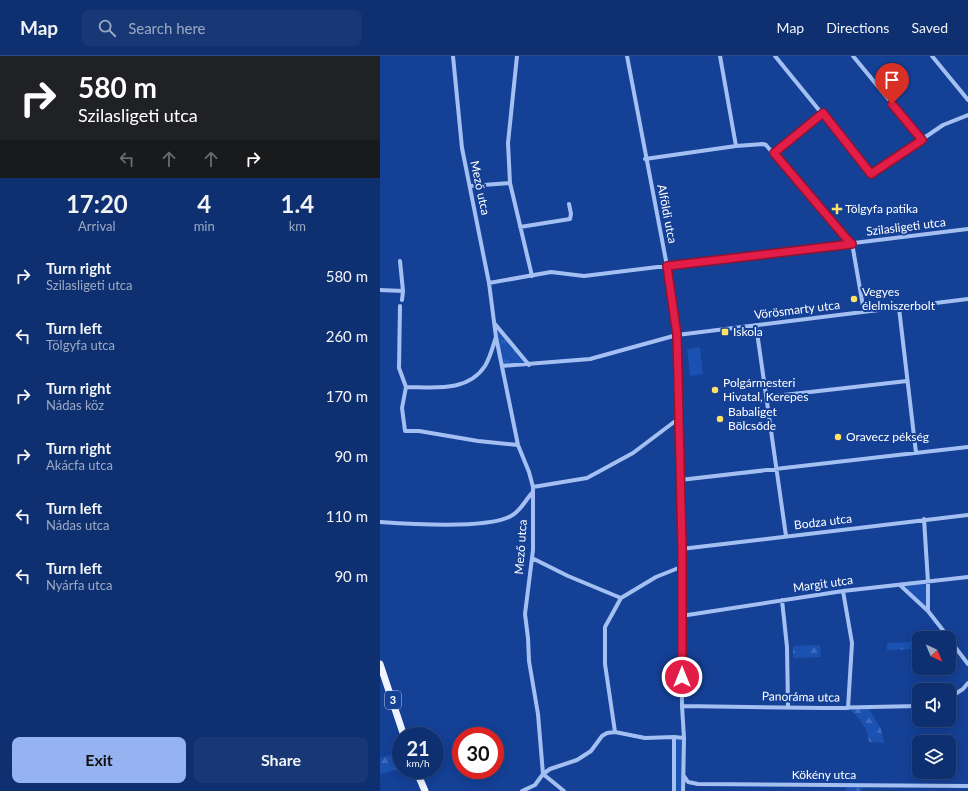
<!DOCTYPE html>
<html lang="en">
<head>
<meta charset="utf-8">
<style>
	body { margin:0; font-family:Lato,sans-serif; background:#183875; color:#f1f3f6; height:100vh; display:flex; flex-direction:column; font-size:15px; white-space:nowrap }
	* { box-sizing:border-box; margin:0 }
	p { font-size:13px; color:#9ba9c3 }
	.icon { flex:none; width:22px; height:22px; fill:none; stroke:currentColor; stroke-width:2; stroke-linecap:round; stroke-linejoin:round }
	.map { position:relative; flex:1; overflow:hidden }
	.side { display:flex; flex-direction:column; background:#0f3070; width:380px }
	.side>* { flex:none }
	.hud { background:#202124; color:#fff; overflow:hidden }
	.needle { width:26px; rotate:136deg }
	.buttons { position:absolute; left:532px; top:575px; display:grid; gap:8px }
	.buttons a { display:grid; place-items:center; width:44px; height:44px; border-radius:8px; background:#0f3070; box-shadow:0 2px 10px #0003,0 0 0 1px #2f4b83; font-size:20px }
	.speed { position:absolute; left:12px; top:671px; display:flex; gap:8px; font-size:20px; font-weight:700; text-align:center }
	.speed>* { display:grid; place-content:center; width:52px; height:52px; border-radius:50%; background:#0f3070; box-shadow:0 2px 10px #0003,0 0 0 1px #2f4b83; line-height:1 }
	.speed small { font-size:10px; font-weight:400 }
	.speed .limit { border:6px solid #d22; background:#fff; color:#111 }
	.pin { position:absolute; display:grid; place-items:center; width:34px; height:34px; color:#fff; margin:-41px -17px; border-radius:50% 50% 50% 0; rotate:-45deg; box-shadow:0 0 4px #0007 }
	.pin .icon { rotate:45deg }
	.me { position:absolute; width:44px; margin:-22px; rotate:0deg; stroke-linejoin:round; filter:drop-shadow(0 0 3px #0008) }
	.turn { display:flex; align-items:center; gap:14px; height:84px; padding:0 12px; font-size:18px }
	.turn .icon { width:52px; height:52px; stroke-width:2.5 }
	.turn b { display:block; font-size:28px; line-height:34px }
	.lanes { display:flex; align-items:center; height:38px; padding:0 12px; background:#0003; justify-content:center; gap:20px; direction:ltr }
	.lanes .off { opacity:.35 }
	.eta { display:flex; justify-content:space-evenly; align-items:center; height:68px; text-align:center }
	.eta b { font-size:24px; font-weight:700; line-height:28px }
	.cta { display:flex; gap:8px; margin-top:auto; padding:8px 12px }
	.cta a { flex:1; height:46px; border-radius:8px; background:#95b2f1; color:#111; font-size:16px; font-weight:700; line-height:46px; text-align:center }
	.cta a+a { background:#183875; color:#f1f3f6 }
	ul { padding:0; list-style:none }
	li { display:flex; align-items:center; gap:12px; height:60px; padding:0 12px }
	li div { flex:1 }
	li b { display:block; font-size:15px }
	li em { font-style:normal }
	header { display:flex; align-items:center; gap:24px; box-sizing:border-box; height:56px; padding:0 20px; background:#0f3070; border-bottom:1px solid #2f4b83 }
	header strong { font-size:19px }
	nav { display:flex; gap:22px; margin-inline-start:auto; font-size:14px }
	.search { width:280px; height:36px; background:#183875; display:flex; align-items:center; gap:10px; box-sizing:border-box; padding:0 14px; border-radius:8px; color:#9ba9c3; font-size:15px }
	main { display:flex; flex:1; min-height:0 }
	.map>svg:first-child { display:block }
	.grass { fill:#1b51b0 }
	.forest { fill:url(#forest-firs) }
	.park { fill:url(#park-tufts) }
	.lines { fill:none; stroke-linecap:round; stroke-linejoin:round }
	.street { stroke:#a4c0f2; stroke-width:4 }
	.primary { stroke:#eff4ff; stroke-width:7 }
	.route-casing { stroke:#92132f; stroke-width:10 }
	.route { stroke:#e11d48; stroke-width:7 }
	.poi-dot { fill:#ffe165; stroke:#144096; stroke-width:1.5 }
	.labels { text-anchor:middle; stroke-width:4; stroke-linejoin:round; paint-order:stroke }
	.shield { fill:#144096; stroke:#b8c6e0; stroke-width:1 }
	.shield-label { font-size:11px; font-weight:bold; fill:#fff }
	.street-label { font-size:12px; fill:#fff; stroke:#144096 }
	.poi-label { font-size:12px; fill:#fff; stroke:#144096; text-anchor:start }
</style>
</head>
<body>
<header>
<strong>Map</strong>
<div class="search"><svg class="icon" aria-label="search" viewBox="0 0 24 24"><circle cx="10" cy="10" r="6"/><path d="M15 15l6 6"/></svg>Search here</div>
<nav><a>Map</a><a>Directions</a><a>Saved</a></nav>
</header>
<main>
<section class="side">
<div class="hud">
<div class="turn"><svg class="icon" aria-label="right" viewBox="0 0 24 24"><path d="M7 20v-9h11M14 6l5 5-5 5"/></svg><div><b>580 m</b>Szilasligeti utca</div></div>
<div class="lanes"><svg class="icon off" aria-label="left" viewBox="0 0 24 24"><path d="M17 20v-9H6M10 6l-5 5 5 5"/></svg><svg class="icon off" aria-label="ahead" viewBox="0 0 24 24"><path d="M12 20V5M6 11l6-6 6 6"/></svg><svg class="icon off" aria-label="ahead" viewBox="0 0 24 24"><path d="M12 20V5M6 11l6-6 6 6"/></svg><svg class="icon" aria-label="right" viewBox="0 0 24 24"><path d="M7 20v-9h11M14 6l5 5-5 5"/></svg></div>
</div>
<div class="eta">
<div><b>17:20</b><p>Arrival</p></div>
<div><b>4</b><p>min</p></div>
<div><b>1.4</b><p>km</p></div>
</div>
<ul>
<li><svg class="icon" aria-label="right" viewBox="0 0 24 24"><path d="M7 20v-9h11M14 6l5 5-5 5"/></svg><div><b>Turn right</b><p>Szilasligeti utca</p></div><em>580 m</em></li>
<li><svg class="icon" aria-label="left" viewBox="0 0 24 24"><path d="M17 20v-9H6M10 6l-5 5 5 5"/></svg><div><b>Turn left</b><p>Tölgyfa utca</p></div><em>260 m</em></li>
<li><svg class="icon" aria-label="right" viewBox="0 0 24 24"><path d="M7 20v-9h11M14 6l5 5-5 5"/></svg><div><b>Turn right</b><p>Nádas köz</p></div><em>170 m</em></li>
<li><svg class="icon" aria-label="right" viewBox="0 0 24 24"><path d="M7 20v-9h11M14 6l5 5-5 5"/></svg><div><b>Turn right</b><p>Akácfa utca</p></div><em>90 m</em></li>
<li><svg class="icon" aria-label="left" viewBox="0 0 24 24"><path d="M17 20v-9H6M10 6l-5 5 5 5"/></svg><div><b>Turn left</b><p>Nádas utca</p></div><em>110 m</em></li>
<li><svg class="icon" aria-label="left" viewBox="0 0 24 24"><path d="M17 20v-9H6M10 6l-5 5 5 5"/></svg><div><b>Turn left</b><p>Nyárfa utca</p></div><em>90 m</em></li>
</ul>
<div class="cta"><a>Exit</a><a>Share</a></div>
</section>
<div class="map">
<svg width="588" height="735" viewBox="0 0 588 735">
	<defs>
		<pattern id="forest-firs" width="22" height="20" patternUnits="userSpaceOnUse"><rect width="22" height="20" fill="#1b51b0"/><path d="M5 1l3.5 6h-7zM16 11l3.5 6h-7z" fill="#3d6bbc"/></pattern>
		<pattern id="park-tufts" width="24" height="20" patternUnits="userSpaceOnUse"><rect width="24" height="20" fill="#1b51b0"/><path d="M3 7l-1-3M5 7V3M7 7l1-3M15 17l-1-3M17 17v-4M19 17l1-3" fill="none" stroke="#3d6bbc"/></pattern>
	</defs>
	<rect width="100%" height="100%" fill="#144096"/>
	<path class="grass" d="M 320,291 L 323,318 L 310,320 L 307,293 Z
		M 548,526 L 548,555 L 521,530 Z
		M 294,681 L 304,682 L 303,735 L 294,735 Z"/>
	<path class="forest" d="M 539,586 L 539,593 L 507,594 L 507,587 Z
		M 440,589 L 441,601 L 413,602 L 413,590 Z
		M 488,651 L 501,673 L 504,687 L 489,686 C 487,670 479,662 468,652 Z
		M 19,696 L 21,712 L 0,718 L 0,702 Z
		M 468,729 L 484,730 L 481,735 L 465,735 Z"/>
	<path class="park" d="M 114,268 L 149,309 L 122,310 Z"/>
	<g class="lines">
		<path class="street" d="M 73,0 L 82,92 L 109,227 L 116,281 L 138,389 L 149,416 L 153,431 L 153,494 L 145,558 L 148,582 L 149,605 L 158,658 L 163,718 L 184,735
			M 137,0 L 128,87 L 130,127 L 152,220
			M 247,0 L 287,210 L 297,279 L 301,493 L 302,650 L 304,682 L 303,735
			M 340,0 L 356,90
			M 395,0 L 491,118 L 563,69 L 588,59
			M 473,0 L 542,84
			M 552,0 L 588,44
			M 394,97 L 443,57
			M 265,103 L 356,90 L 383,88 L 386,89 L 466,183 L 472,187 L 484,256
			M 90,130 L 130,127
			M 140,171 L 190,163 L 191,158 L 189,148
			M 20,205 L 23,235 L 22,244
			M 109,227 L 171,216 L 204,220 L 588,173
			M 0,234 L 23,235
			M 20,250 L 19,312 L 26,331 L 22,352 L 25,375 L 39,375 L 98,385 L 138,389
			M 519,252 L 536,397
			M 115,268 L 149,309
			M 376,269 L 406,480
			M 122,310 L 210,303 L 297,279 L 588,243
			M 26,331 C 53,331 87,337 105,310 C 110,302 113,290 116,281
			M 386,341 L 527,325
			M 300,424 L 588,391
			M 153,431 L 207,422 L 253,397 L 298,363
			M 544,463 L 548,526 L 548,555 L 569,582
			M 0,466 C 28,468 108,473 131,460 C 141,455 145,444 153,436
			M 301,493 L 588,459
			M 152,502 L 188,520 L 241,542 L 276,521 L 301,511
			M 521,530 L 548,555
			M 463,535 L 472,587 L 468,652
			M 402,544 L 407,591 L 408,650
			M 301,560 L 463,535 L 588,521
			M 569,583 L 588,608
			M 569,642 L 583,633 L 588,627
			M 302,650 L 443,652 L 539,650
			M 235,676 L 225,608 L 225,571 L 241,542
			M 304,720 L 308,726 L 318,728 L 588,730
			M 142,735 L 155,729 L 163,718 L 170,713 L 197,704 L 211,695 L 222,680 L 227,677 L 235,676 L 265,682 L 294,681
			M 294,735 L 294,681 L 304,682"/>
		<path class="primary" d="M 0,608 L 24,680
			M 36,714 L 45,735"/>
	</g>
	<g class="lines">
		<defs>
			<path id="route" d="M 302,621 L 302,493 L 297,279 L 287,210 L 472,188 L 466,182 L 394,97 L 443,57 L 491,118 L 542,84 L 512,48"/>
		</defs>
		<use href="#route" class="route-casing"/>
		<use href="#route" class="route"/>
	</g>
	<g class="poi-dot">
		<path d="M455 147h4v4h4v4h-4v4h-4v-4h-4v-4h4z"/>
		<circle cx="474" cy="243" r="4"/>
		<rect x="341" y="272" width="8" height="8" rx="2"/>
		<circle cx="335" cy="334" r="4"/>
		<circle cx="340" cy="363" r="4"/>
		<circle cx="458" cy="381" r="4"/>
	</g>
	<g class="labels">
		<rect class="shield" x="5" y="635" width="16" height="18" rx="3"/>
		<g class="shield-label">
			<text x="13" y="648">3</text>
		</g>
		<g class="street-label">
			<text transform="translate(100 132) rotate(78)" y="4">Mező utca</text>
			<text transform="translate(287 158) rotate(79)" y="4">Alföldi utca</text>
			<text transform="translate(526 171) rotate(-7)" y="4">Szilasligeti utca</text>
			<text transform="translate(417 254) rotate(-7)" y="4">Vörösmarty utca</text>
			<text transform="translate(443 466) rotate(-7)" y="4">Bodza utca</text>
			<text transform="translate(141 491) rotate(-86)" y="4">Mező utca</text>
			<text transform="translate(443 528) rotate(-8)" y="4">Margit utca</text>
			<text transform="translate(421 641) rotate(1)" y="4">Panoráma utca</text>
			<text x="444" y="723">Kökény utca</text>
		</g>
		<g class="poi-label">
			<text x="465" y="157">Tölgyfa patika</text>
			<text x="482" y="240">Vegyes<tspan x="482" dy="14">élelmiszerbolt</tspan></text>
			<text x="353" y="280">Iskola</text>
			<text x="343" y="331">Polgármesteri<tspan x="343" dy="14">Hivatal, Kerepes</tspan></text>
			<text x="348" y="360">Babaliget<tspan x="348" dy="14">Bölcsőde</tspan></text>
			<text x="466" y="385">Oravecz pékség</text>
		</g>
	</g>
</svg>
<div class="buttons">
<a><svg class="needle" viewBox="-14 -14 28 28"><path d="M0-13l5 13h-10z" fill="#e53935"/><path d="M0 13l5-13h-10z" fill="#9ba9c3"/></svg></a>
<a><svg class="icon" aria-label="sound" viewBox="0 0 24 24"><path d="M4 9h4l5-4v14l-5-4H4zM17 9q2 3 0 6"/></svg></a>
<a><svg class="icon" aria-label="layers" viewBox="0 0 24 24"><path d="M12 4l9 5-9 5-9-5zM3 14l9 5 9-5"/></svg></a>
</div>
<div class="speed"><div>21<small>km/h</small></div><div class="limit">30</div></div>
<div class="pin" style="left:512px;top:48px;background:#d93025"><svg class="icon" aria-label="arrive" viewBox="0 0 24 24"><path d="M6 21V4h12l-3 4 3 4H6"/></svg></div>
<svg class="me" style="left:302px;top:621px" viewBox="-20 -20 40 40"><circle r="17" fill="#e11d48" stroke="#fff" stroke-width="3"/><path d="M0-11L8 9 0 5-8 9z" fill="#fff"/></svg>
</div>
</main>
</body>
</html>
